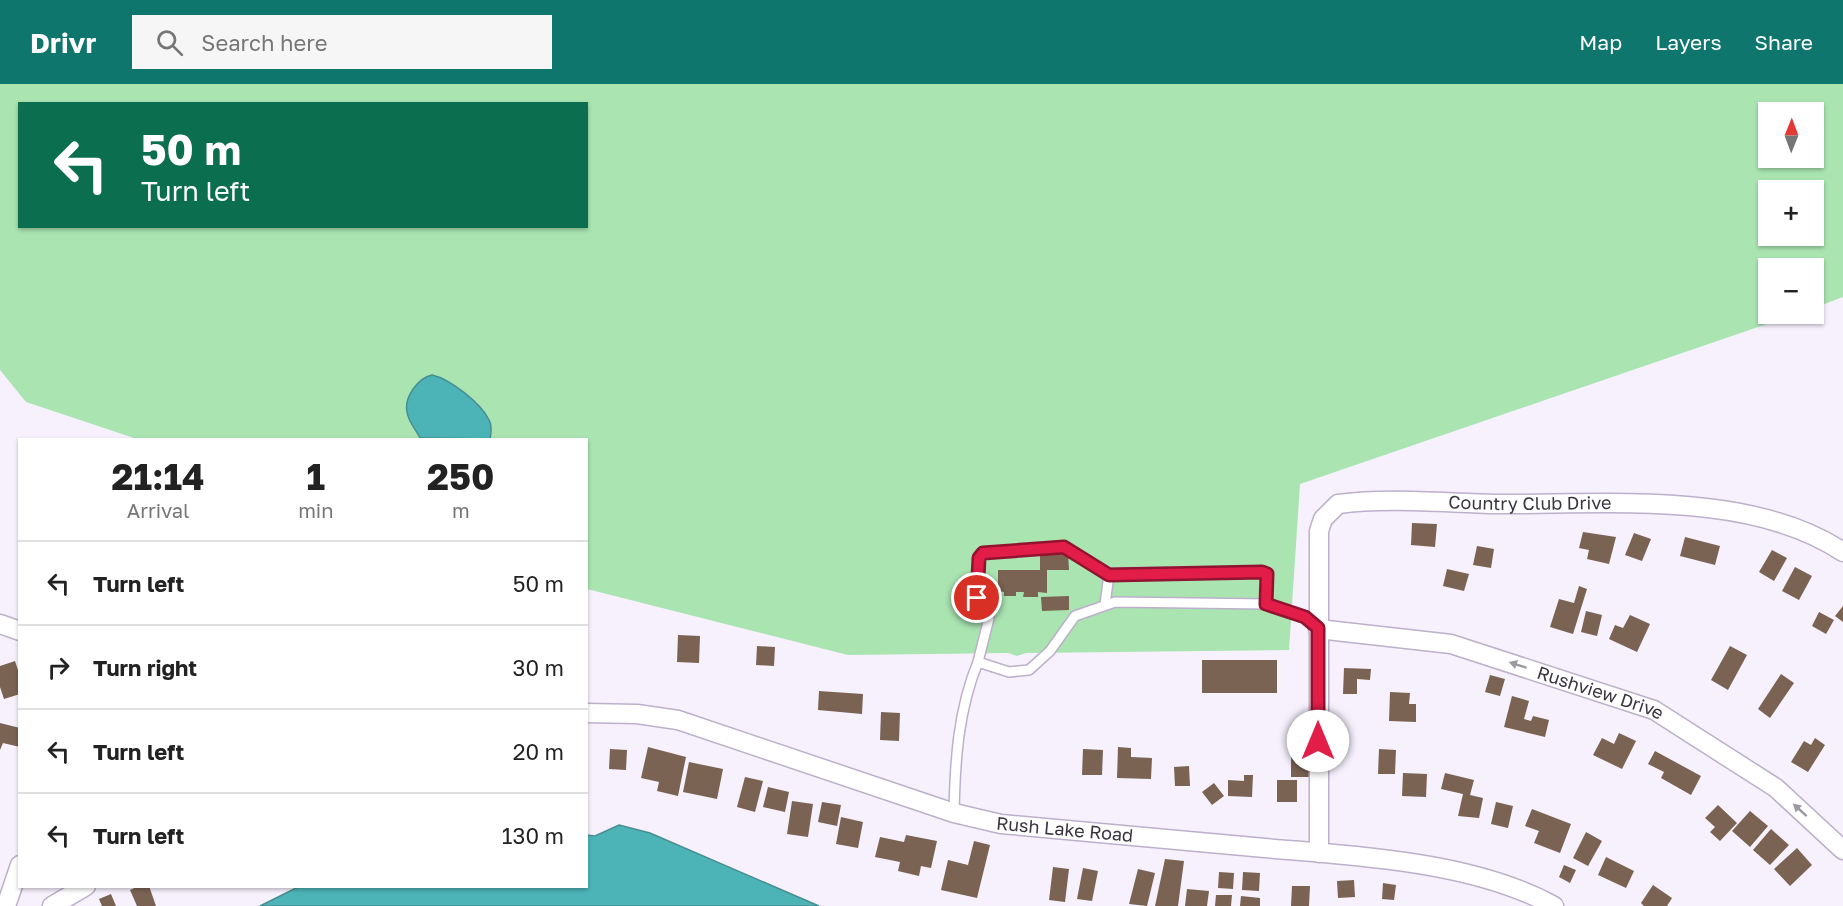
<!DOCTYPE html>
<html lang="en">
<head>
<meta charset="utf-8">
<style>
	body { margin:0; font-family:"Golos Text",sans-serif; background:#f6f6f6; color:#222; height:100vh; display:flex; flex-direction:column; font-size:22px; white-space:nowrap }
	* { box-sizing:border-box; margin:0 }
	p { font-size:20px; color:#767676 }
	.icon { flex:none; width:33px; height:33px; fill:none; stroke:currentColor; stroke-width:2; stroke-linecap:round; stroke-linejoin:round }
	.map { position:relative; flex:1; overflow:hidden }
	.panel { position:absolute; left:18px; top:354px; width:570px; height:450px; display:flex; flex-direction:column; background:#fff; border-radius:0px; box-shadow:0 2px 4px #0004 }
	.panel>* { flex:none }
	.top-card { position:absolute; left:18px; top:18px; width:570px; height:126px; border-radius:0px; box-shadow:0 2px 4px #0004; background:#0b6e4f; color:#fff; overflow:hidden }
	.needle { width:39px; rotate:1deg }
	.buttons { position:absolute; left:1758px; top:18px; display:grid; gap:12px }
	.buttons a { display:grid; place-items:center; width:66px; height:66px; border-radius:0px; background:#fff; box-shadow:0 2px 4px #0004; font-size:30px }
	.pin { position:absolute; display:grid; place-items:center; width:51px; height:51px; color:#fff; margin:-26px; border:3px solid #fff; border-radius:50%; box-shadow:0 2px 6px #0007 }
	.me { position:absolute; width:66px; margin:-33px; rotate:0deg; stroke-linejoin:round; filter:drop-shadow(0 0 4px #0008) }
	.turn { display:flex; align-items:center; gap:21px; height:126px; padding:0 24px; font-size:27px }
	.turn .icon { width:78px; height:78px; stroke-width:2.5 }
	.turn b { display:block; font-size:42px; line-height:51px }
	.eta { display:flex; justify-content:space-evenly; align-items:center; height:102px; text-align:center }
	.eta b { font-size:36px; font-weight:700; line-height:42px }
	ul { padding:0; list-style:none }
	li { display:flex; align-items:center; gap:18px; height:84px; padding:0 24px; border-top:2px solid #e0e0e0 }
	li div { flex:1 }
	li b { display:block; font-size:22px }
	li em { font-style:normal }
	header { display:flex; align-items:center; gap:36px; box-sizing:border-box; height:84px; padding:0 30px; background:#0f766e; color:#fff }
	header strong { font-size:28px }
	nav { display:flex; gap:33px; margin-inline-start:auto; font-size:21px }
	.search { width:420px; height:54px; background:#f6f6f6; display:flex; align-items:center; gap:15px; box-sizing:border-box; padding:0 21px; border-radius:0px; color:#767676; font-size:22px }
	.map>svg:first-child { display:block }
	.green { fill:#a9e4b1; fill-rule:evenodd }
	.water { fill:#4cb4b7; stroke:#478e93; stroke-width:1.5 }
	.building { fill:#7a6352 }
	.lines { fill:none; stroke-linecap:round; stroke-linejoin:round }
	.service-casing { stroke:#bcb0cb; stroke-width:12 }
	.minor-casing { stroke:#bcb0cb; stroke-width:21 }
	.service { stroke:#fff; stroke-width:9 }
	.minor { stroke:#fff; stroke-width:18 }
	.oneway { fill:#9c9aa0 }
	.route-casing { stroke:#92132f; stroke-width:15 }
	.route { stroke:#e11d48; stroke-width:10 }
	.labels { text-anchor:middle; stroke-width:6; stroke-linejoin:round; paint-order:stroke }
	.street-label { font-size:18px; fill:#3a3540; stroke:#fff }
</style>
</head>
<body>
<header>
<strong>Drivr</strong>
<div class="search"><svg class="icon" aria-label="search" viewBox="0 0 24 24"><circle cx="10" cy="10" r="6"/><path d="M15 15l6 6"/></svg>Search here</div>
<nav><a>Map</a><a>Layers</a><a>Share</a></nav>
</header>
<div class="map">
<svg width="1843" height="822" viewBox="0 0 1843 822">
	<rect width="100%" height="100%" fill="#f6f1fd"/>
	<path class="green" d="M 0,0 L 1843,0 L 1843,213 L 1814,224 L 1814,184 L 1768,184 L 1768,230 L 1796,230 L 1300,400 L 1289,566 L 1026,569 L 1017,572 L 1008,569 L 848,571 L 587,505 L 586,356 L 137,355 L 26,318 L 0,286 ZM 20,20 L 586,20 L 586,142 L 20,142 ZM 1768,28 L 1814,28 L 1814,74 L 1768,74 ZM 1768,106 L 1814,106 L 1814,152 L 1768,152 Z"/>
	<path class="water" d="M 432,291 C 450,295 481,319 489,336 C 492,341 491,350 490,355 L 420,354 C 416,346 408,337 407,328 C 404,313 418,294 432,291 Z
		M 619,741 L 650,749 L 819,822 L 260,822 L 298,803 L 586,802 L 587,751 L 595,752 Z"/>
	<path class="building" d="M 1412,439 L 1437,440 L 1435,463 L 1411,461 Z
		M 1583,448 L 1616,453 L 1609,480 L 1587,475 L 1589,466 L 1579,464 Z
		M 1634,449 L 1651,455 L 1642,477 L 1625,471 Z
		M 1685,453 L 1720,462 L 1715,481 L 1680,472 Z
		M 1477,462 L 1494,465 L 1491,484 L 1473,481 Z
		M 1772,466 L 1787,474 L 1774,497 L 1759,488 Z
		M 1040,469 L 1068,469 L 1069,486 L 1047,486 L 1047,509 L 1038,508 L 1038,513 L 1023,513 L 1024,508 L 1016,508 L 1016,512 L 1004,512 L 1004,508 L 998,507 L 998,486 L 1040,486 Z
		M 1795,483 L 1812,492 L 1799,516 L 1782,507 Z
		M 1447,485 L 1469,490 L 1464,507 L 1443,502 Z
		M 1579,502 L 1587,505 L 1573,550 L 1550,543 L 1559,515 L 1574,519 Z
		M 1069,512 L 1069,526 L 1042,527 L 1041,513 Z
		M 1843,522 L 1843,538 L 1835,532 Z
		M 1586,527 L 1602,531 L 1597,552 L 1581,548 Z
		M 1819,528 L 1834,536 L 1826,550 L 1812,542 Z
		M 1630,531 L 1650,540 L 1637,568 L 1609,555 L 1615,541 L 1623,544 Z
		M 678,551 L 700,552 L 699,579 L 677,578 Z
		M 757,562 L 775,563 L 774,582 L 756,581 Z
		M 1730,562 L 1747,571 L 1728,606 L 1711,596 Z
		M 1202,576 L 1277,576 L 1277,609 L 1202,609 Z
		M 15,577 L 20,592 L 20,610 L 4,615 L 0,603 L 0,582 Z
		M 1344,584 L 1371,585 L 1370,596 L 1357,595 L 1357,610 L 1343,610 Z
		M 1781,590 L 1794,599 L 1770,634 L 1758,625 Z
		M 1490,591 L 1505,595 L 1500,612 L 1485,608 Z
		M 819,607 L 863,610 L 862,630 L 818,626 Z
		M 1390,608 L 1410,609 L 1409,620 L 1416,620 L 1416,638 L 1389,637 Z
		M 1512,612 L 1529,617 L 1524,635 L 1531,637 L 1533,632 L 1549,636 L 1545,653 L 1504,643 Z
		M 881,628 L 900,629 L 899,657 L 880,656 Z
		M 0,639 L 20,644 L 20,663 L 3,659 L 0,666 Z
		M 1619,649 L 1636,657 L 1622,685 L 1593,671 L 1602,654 L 1614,660 Z
		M 1815,654 L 1825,661 L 1808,688 L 1791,678 L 1804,657 L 1811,661 Z
		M 648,663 L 686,673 L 678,712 L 657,707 L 659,698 L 641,694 Z
		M 1118,663 L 1131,664 L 1131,673 L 1152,674 L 1151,695 L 1117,694 Z
		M 610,665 L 627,666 L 626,686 L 609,685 Z
		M 1083,665 L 1103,666 L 1102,691 L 1082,691 Z
		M 1379,665 L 1396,666 L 1395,690 L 1378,690 Z
		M 1655,667 L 1701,692 L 1691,711 L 1661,694 L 1664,688 L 1648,680 Z
		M 1291,672 L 1310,672 L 1310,693 L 1291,693 Z
		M 689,678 L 723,685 L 717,715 L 683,708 Z
		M 1189,682 L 1190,702 L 1175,702 L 1174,683 Z
		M 1403,689 L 1427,690 L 1426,713 L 1402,712 Z
		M 1445,689 L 1474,696 L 1470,711 L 1483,714 L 1479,734 L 1458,732 L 1463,710 L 1441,705 Z
		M 1244,691 L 1253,691 L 1252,713 L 1228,712 L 1228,696 L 1244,697 Z
		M 745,693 L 763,697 L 755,728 L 737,723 Z
		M 1277,696 L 1297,696 L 1297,718 L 1277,718 Z
		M 1214,699 L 1224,712 L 1212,721 L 1202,708 Z
		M 768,703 L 789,708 L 785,728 L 763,723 Z
		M 792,717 L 813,720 L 808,753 L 787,750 Z
		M 822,718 L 841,721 L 837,742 L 818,738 Z
		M 1496,718 L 1513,722 L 1508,744 L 1491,740 Z
		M 1718,721 L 1737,739 L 1720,757 L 1710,748 L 1715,743 L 1705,734 Z
		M 1532,725 L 1571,740 L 1560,769 L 1534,759 L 1539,747 L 1525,742 Z
		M 1750,727 L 1768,742 L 1750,763 L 1732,747 Z
		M 841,733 L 863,738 L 858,764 L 836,760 Z
		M 1771,745 L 1789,761 L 1770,781 L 1753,766 Z
		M 1586,748 L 1602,757 L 1588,782 L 1573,774 Z
		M 906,751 L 937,757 L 931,784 L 921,782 L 919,792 L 898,787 L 900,778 L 875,773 L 880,753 L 904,758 Z
		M 974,757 L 990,761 L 977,814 L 941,806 L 948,776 L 968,781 Z
		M 1797,764 L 1812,781 L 1790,802 L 1774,785 Z
		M 1606,773 L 1634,787 L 1626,804 L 1598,791 Z
		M 1165,775 L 1184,777 L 1178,822 L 1155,822 Z
		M 1564,781 L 1576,786 L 1570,799 L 1559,793 Z
		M 1053,783 L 1069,785 L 1065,818 L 1049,816 Z
		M 1083,784 L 1098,787 L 1092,817 L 1077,815 Z
		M 1138,785 L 1155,789 L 1147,822 L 1129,820 Z
		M 1219,788 L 1234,789 L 1233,805 L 1218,804 Z
		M 1243,788 L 1260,789 L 1259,807 L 1242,806 Z
		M 1354,796 L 1355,813 L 1338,814 L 1337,797 Z
		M 1383,799 L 1396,801 L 1394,816 L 1382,815 Z
		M 1653,801 L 1672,814 L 1667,822 L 1644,822 L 1641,819 Z
		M 139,802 L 149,802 L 156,822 L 137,822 L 130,806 Z
		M 1292,802 L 1310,802 L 1309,822 L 1291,822 Z
		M 1187,805 L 1209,807 L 1207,822 L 1185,822 Z
		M 111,810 L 116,822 L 102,822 L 99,815 Z
		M 1216,811 L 1232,811 L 1231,822 L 1215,822 Z
		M 1241,812 L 1260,814 L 1260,822 L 1240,822 Z"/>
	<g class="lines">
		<defs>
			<path id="service" d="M 1105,520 L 1109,491 L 1114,489 L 1253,488 L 1267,490 L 1266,520
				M 978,578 L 989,534 L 988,525 L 977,514 L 979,474 L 983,469 L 1064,463 L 1109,491
				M 954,729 C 955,678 958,626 978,578 L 1009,588 L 1029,586 L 1050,567 L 1075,532 L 1115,518 L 1266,520 L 1305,533 L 1318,545"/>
			<g id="minor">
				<path d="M 0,540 L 20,547"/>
				<path id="s1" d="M 1318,545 L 1451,560 L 1654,626 L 1776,704 L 1843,766"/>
				<path id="s2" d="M 586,629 L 637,630 L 678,636 L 954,729 L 1001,740 C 1089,748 1177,756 1265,764 C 1356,772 1473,777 1554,822"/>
				<path id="s3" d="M 1319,769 L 1319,447 L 1323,435 L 1338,420 C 1389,413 1445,419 1497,420 C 1605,421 1750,406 1843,468"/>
				<path d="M 6,822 L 20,781"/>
				<path d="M 52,822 L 86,802"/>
			</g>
		</defs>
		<use href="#service" class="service-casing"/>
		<use href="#minor" class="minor-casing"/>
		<use href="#service" class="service"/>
		<use href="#minor" class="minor"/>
	</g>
	<defs><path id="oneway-solid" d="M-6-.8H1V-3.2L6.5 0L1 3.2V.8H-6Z" transform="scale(1.5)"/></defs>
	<g class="oneway">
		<use href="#oneway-solid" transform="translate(1518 581) rotate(-162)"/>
		<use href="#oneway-solid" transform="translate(1800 726) rotate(-138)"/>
	</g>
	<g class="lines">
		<defs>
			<path id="route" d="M 977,514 L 979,474 L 983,469 L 1064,463 L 1109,491 L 1262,488 L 1267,490 L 1266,520 L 1305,533 L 1318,544 L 1318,657"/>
		</defs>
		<use href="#route" class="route-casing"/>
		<use href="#route" class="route"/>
	</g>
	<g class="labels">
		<g class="street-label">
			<text dy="6" stroke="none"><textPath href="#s3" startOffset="548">Country Club Drive</textPath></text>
			<text dy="6" stroke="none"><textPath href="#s1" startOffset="291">Rushview Drive</textPath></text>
			<text dy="6" stroke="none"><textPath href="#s2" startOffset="496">Rush Lake Road</textPath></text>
		</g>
	</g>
</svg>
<div class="buttons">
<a><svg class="needle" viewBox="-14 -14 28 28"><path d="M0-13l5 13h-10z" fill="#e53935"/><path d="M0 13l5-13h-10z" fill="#767676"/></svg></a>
<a>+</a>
<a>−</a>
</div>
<div class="pin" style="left:977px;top:514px;background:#d93025"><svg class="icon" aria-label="arrive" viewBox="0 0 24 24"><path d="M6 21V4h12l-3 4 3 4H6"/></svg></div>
<svg class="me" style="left:1318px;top:657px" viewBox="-20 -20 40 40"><circle r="19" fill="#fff"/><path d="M0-13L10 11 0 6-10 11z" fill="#e11d48"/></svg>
<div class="top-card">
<div class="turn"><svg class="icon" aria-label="left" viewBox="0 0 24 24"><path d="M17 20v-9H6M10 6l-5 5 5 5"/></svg><div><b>50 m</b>Turn left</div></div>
</div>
<section class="panel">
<div class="eta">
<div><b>21:14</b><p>Arrival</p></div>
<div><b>1</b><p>min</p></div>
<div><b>250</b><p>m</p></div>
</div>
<ul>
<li><svg class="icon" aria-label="left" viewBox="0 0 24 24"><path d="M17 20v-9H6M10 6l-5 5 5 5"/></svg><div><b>Turn left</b></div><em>50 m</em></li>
<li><svg class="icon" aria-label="right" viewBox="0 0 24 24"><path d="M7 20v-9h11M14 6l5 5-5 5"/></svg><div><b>Turn right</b></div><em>30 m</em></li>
<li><svg class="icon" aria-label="left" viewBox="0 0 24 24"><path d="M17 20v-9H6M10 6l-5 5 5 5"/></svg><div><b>Turn left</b></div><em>20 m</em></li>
<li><svg class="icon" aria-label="left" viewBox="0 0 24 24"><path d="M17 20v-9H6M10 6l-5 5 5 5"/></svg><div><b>Turn left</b></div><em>130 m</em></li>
</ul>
</section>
</div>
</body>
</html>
